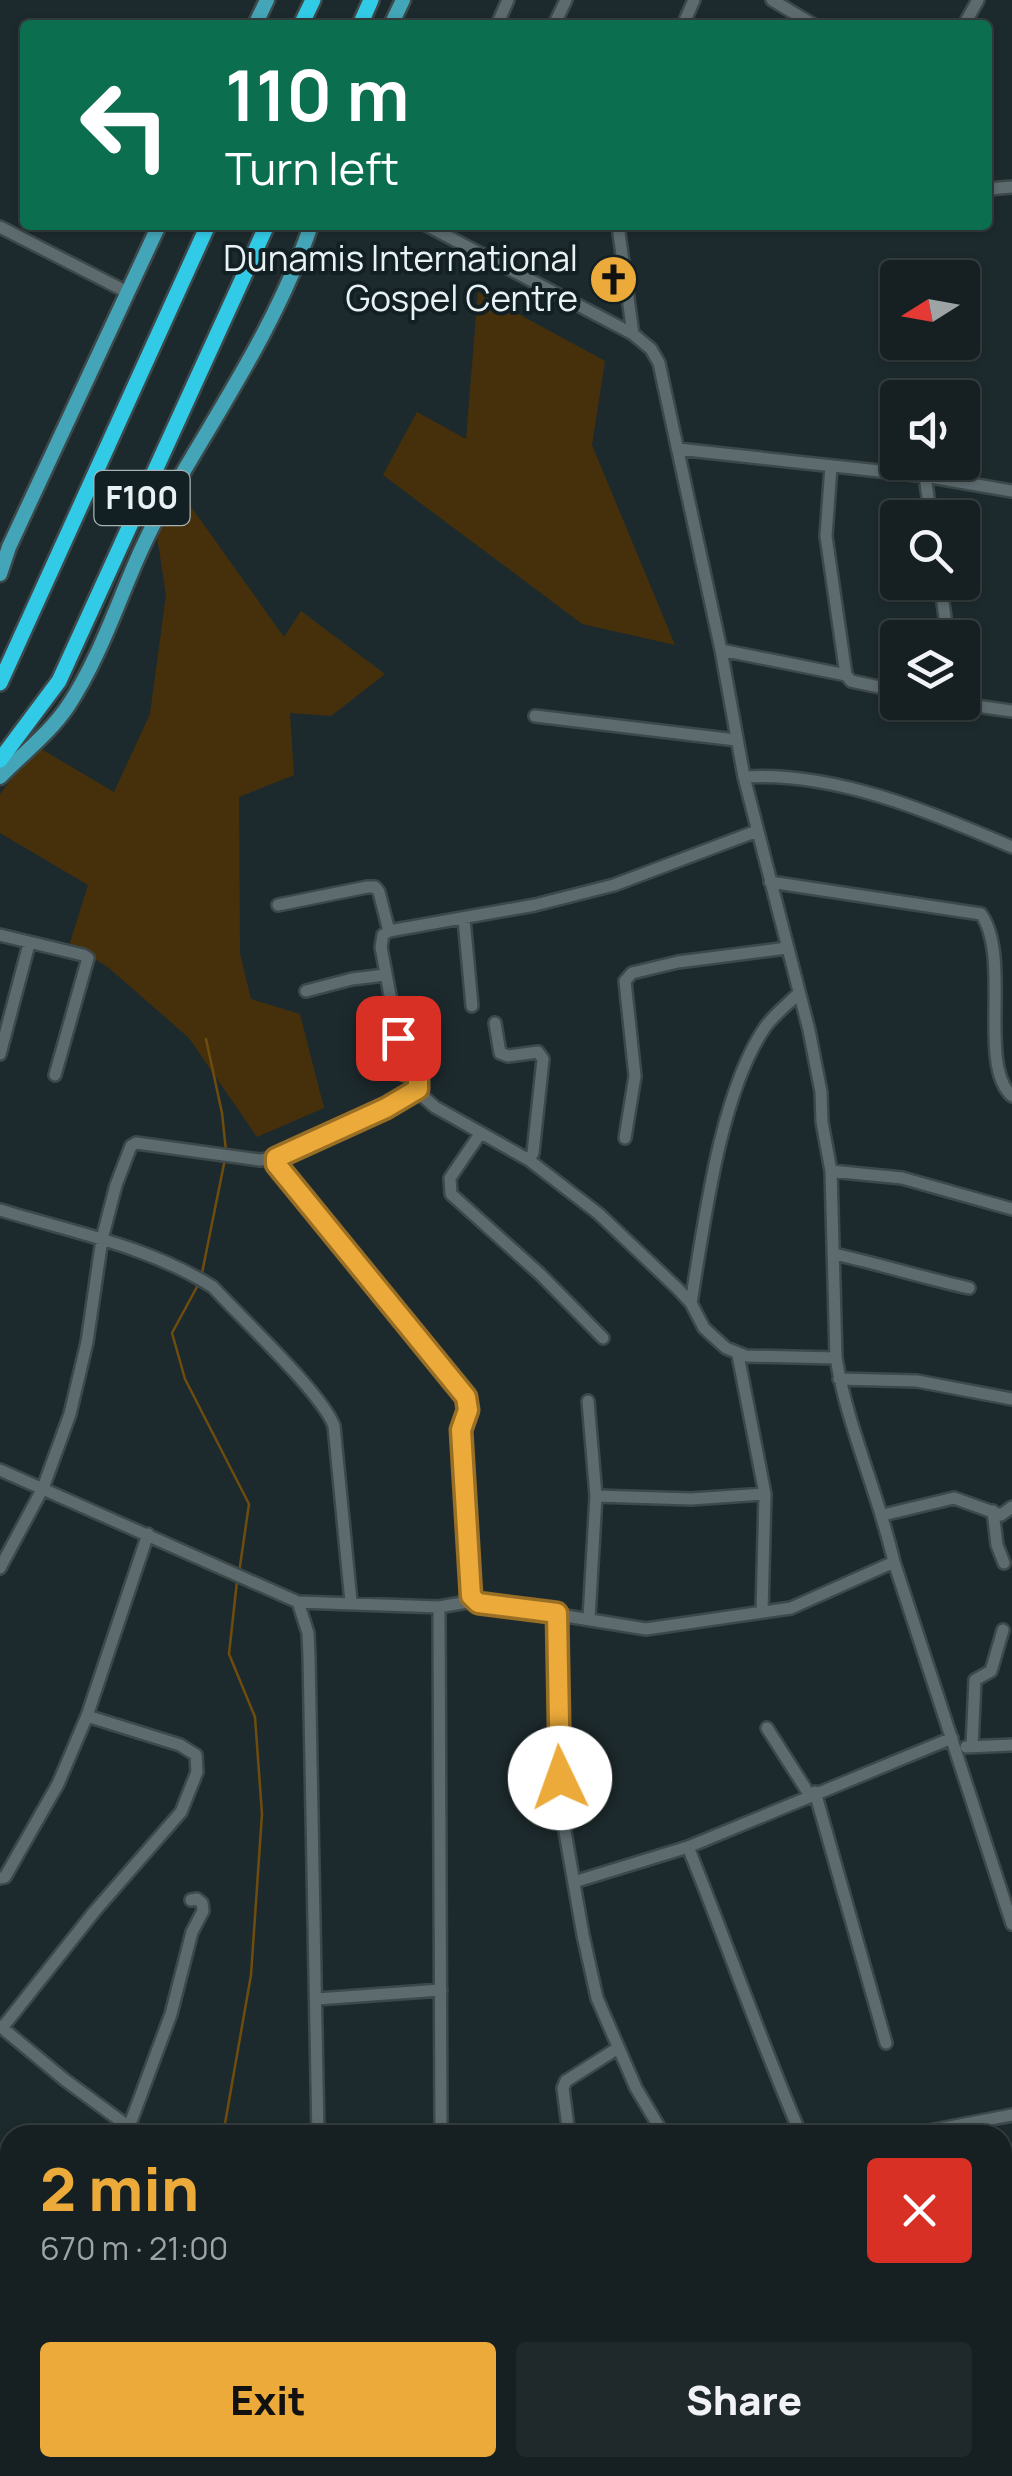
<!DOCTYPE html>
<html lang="en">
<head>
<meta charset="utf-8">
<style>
	body { margin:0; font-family:Manrope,sans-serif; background:#1f282a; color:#f1f3f6; height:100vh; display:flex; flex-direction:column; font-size:38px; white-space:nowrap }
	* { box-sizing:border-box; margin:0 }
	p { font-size:32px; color:#9ea3a5 }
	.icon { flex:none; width:55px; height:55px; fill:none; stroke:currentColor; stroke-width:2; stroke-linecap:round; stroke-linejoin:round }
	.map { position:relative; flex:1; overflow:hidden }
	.drawer { position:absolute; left:0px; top:2125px; width:1012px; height:352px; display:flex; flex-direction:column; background:#162022; border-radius:30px 30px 0 0; box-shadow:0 2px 8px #0004,0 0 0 2px #353e40 }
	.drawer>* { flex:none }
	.guide { position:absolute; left:20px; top:20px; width:972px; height:210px; border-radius:10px; box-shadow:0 2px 8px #0004,0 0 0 2px #353e40; background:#0b6e4f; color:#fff; overflow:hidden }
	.needle { width:65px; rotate:259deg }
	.fabs { position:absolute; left:880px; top:260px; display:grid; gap:20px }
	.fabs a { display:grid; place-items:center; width:100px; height:100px; border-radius:10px; background:#162022; box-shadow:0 2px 8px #0004,0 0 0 2px #353e40; font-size:50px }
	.pin { position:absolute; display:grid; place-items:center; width:85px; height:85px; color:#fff; margin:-42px; border-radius:20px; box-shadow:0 5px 15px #0006 }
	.me { position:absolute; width:110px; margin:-55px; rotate:357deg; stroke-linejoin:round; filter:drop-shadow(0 0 8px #0008) }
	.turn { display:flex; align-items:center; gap:35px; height:210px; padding:0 40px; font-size:45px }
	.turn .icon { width:130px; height:130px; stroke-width:2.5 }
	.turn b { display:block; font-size:70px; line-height:85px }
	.round { display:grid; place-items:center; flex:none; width:105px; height:105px; border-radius:10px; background:#1f282a }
	.summary { display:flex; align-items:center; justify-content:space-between; height:170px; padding:0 40px }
	h1 { font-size:60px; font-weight:800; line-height:75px; color:#ebaa39 }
	.cta { display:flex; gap:20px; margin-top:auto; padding:20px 40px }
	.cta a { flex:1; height:115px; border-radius:10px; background:#ebaa39; color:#111; font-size:40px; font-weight:800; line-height:115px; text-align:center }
	.cta a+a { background:#1f282a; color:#f1f3f6 }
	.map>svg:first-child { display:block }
	.green { fill:#46300c }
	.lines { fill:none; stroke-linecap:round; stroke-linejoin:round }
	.stream { stroke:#6e4c0e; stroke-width:2.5 }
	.minor-casing { stroke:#3c484a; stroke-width:16 }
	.major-casing { stroke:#3c484a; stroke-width:19 }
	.highway-casing { stroke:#3c484a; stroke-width:20 }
	.minor { stroke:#5d6b6f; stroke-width:11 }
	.major { stroke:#43a5b7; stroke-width:14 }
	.highway { stroke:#32cbe7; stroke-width:15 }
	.route-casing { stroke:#996e25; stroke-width:25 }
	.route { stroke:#ebaa39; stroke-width:18 }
	.labels { text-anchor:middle; stroke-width:8; stroke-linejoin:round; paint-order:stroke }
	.shield { fill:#132023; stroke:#a8b2b5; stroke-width:2.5 }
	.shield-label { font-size:32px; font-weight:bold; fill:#e8f1f3 }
	.poi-label { font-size:35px; fill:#e8f1f3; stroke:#132023; text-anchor:end }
</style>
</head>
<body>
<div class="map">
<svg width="1012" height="2476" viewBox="0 0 1012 2476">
	<rect width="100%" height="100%" fill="#1d2a2d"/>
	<path class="green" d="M 478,292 L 605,361 L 592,445 L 675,645 L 582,624 L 383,475 L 417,412 L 466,439 Z
		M 189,504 L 284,637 L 301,611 L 385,674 L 331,716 L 290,713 L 294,775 L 239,797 L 240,954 L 251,999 L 300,1014 L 324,1108 L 257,1137 L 189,1038 L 109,968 L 70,943 L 88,885 L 0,833 L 0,794 L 36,746 L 114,792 L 150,714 L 166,595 L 154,517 Z"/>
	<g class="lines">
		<path class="stream" d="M 206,1039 L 222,1113 L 226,1151
			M 202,1273 L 225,1159
			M 198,1285 L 172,1333 L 185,1379 L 249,1504 L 239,1573
			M 223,2135 L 251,1975 L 262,1814 L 255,1717 L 229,1654 L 237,1581
			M 263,2468 L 265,2476"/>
		<defs>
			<path id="minor" d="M 772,0 L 814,25
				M 497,25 L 508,0
				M 554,25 L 566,0
				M 683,25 L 694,0
				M 964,25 L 978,0
				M 988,189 L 1012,187
				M 426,225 L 633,334 L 651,349 L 659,363 L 721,650 L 744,777 L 809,1030 L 821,1092 L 822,1122 L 831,1171 L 836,1358 C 848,1429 878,1492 894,1562 L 1012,1924
				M 621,225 L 619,233 L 633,334
				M 0,227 L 127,292
				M 678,449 L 925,476 L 1012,491
				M 831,466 L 826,536 L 846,675
				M 925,476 L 931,518
				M 940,582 L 948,638
				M 721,650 L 846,675 L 851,681 L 898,691
				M 948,702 L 1012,711
				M 535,716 L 736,740
				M 744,777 C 834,771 931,812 1012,847
				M 770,882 L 981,914 C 1012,958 977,1065 1012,1096
				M 278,905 L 367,887 L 375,887 L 379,892 L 389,931 L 383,935 L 381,947 L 404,1070 L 417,1072
				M 464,919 L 472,1006
				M 389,931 L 535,905 L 614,885 L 757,831
				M 0,935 L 83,955 L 88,958 L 55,1075
				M 306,991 L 352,979 L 385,975
				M 495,1023 L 500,1053 L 508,1056 L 538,1052 L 543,1059 L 533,1153 L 529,1160
				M 409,1024 L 419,1093 L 435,1107 L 529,1160 L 599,1214 L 677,1288 L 691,1303 L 704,1328 L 726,1348 L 746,1356 L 836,1358
				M 0,1054 L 29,944
				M 480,1134 L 450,1178 L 451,1194 L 541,1275 L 603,1338
				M 625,1138 L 635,1076 L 625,981 L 632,973 L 678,962 L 787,948
				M 276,1158 L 276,1164 L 285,1178 L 466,1397 L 468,1410 L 461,1430 L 470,1589 L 473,1601
				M 831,1171 L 902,1178 L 1012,1209
				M 0,1210 C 72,1232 148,1246 213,1287 C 240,1317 322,1393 334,1426 L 351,1602
				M 834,1254 C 880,1264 923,1278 969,1288
				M 691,1303 C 704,1224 720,1091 766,1026 C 775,1014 788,1004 799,993
				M 738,1355 L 765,1494 L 762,1612
				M 839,1379 L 917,1381 L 1012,1399
				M 588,1401 L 596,1496 L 589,1618
				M 0,1470 L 298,1602 L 439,1607 L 473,1601 L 646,1629 L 791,1608 L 894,1562
				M 596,1496 L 691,1499 L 765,1494
				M 993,1511 L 997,1545 L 1004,1563
				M 883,1515 L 954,1498 L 1001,1515 L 1012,1507
				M 0,1568 L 43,1488 L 70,1414 L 87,1342 L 102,1239 L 116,1185 L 131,1146 L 136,1143 L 260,1160 L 276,1158 L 386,1108 L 418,1089
				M 298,1602 L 308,1633 L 309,1655 L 318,2135
				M 439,1607 L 441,2135
				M 557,1613 L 561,1809 L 583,1935 L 597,1998 L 636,2088 L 664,2135
				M 767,1728 L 809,1794
				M 972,1746 L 975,1680 L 991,1671 L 1003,1630
				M 966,1747 L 1012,1745
				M 815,1792 L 886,2043
				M 688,1847 C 727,1943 760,2040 801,2135
				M 0,1878 L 5,1877 L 58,1784 L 87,1716 L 148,1534
				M 574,1882 L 688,1847 L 952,1738
				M 317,1999 L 441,1990
				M 0,2026 L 65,2080 L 129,2127
				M 2,2028 L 94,1912 L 181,1812 L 197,1772 L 196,1755 L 180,1745 L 87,1716
				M 126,2135 L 171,2014 L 192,1932 L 203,1911 L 202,1903 L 197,1899 L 191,1900
				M 569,2135 L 563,2088 L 566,2081 L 618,2048
				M 908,2135 L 1012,2115
				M 0,2174 L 10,2179
				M 0,2353 L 10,2356
				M 1002,2423 L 1012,2398
				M 1002,2442 L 1012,2444
				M 61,2468 L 65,2476
				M 599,2468 L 600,2476
				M 731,2468 L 731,2476
				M 220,2476 L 235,2471
				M 830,2476 L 833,2468
				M 980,2476 L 984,2468"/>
			<path id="major" d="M 255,25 L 267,0
				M 391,25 L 403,0
				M 0,574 L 9,547 L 159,225
				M 0,777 C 22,754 50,733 68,706 C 109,644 126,571 163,507 C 215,415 277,326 311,225"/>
			<path id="highway" d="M 301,25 L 313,0
				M 360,25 L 371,0
				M 0,683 L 208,225
				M 0,760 L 59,681 L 267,225"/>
		</defs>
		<use href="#minor" class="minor-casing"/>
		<use href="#major" class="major-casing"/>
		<use href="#highway" class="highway-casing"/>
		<use href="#minor" class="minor"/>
		<use href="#major" class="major"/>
		<use href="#highway" class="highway"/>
	</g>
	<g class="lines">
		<defs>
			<path id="route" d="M 398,1038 L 404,1070 L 418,1072 L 418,1089 L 386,1108 L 276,1158 L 276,1164 L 466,1397 L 468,1410 L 461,1430 L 471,1596 L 478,1603 L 557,1613 L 560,1778"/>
		</defs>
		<use href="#route" class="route-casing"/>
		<use href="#route" class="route"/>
	</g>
	<defs>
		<symbol id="church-disc" viewBox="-11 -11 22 22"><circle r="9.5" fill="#ebaa39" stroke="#132023"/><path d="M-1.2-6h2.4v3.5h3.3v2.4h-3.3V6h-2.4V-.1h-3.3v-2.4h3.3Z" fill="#111"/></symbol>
	</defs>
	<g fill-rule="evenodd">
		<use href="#church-disc" x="586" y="252" width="55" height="55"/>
	</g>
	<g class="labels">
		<rect class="shield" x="94.5" y="471" width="95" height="54" rx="8"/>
		<g class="shield-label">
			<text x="142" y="509">F100</text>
		</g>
		<g class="poi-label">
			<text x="578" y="271">Dunamis International<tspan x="578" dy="40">Gospel Centre</tspan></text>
		</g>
	</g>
</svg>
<div class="fabs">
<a><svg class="needle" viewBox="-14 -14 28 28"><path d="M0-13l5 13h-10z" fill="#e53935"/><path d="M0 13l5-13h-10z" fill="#9ea3a5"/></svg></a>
<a><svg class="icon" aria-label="sound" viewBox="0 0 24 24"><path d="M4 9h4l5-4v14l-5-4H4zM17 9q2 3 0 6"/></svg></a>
<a><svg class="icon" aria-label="search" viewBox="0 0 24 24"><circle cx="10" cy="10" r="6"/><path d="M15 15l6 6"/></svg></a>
<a><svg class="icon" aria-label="layers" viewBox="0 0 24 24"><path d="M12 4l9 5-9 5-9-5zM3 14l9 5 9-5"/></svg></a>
</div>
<div class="pin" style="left:398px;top:1038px;background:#d93025"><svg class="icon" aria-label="arrive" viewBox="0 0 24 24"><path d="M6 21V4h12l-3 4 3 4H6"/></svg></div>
<svg class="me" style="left:560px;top:1778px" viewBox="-20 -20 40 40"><circle r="19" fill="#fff"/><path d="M0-13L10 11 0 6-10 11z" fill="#ebaa39"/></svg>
<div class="guide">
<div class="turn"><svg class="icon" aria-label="left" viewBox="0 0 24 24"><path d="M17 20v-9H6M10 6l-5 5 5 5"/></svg><div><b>110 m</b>Turn left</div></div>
</div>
<section class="drawer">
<div class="summary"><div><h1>2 min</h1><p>670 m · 21:00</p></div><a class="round" style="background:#d93025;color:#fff"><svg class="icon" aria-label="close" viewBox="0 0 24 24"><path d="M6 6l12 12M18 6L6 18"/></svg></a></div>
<div class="cta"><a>Exit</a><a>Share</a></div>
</section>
</div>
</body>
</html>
